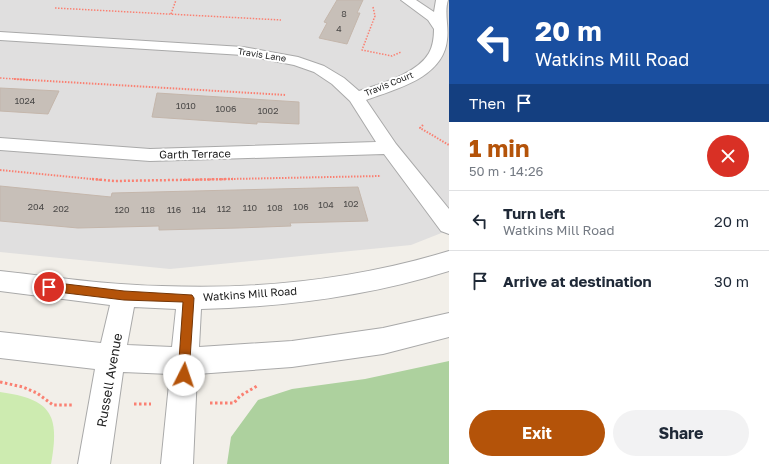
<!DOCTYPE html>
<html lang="en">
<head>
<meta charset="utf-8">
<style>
	body { margin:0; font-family:"Golos Text",sans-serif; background:#f2f2f3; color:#1f2937; height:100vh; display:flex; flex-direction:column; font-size:15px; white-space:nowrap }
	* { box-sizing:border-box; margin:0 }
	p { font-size:13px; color:#747a83 }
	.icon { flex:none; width:22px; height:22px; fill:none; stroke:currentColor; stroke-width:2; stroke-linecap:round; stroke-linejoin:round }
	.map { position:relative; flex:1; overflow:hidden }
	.details { display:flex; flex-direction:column; background:#fff; width:320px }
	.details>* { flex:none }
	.hud { background:#1a4fa0; color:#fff; overflow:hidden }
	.pin { position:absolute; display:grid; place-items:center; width:34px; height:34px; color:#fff; margin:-17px; border:2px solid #fff; border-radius:50%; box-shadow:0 1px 4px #0007 }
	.me { position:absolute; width:44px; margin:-22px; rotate:4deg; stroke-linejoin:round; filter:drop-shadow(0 0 3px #0008) }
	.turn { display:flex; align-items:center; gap:14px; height:84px; padding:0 20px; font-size:18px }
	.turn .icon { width:52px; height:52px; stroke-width:2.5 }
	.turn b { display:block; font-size:28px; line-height:34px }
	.then { display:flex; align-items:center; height:38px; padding:0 20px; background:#0003; gap:8px; font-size:15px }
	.round { display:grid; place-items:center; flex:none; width:42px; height:42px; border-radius:21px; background:#f2f2f3 }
	.headline { display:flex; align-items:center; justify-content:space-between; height:68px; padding:0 20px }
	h1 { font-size:24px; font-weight:700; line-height:30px; color:#b45309 }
	.action { display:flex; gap:8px; margin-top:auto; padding:8px 20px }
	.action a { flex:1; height:46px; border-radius:24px; background:#b45309; color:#fff; font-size:16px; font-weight:700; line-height:46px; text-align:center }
	.action a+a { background:#f2f2f3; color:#1f2937 }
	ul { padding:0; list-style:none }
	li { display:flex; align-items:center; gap:12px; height:60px; padding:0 20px; border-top:1px solid #e0e1e3 }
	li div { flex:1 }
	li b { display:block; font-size:15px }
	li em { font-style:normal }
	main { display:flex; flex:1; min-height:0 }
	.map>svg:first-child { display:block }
	.residential { fill:#e0dfdf }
	.grass { fill:#cdebb0 }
	.forest { fill:#add19e }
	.building { fill:#c7bfb8; stroke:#c4b6ab }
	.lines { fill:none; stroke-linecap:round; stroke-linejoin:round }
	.minor-casing { stroke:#a9a9a9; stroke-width:2 }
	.path-far3 { stroke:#fa8072; stroke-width:1.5; stroke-dasharray:1.5 1.5; stroke-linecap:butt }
	.path-far2 { stroke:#fa8072; stroke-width:2; stroke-dasharray:1.5 1.5; stroke-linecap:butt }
	.path-far1 { stroke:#fa8072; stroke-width:2.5; stroke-dasharray:2 2; stroke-linecap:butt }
	.path { stroke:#fa8072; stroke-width:3; stroke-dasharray:2.5 2.5; stroke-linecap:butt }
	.minor { fill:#fff; fill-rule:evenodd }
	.route { fill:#b45309; stroke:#753606 }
	.labels { text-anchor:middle; stroke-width:4; stroke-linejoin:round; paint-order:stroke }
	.number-label { font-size:9px; fill:#4b4948 }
	.far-street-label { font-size:9px; fill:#222; stroke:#fff }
	.street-label { font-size:11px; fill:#222; stroke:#fff }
	.near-street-label { font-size:13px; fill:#222; stroke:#fff }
</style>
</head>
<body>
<main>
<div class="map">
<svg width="449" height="464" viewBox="0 0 449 464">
	<rect width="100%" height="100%" fill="#f2efe9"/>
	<path class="residential" d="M 0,0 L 449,0 L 449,230 L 411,245 L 170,269 L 0,252 Z"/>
	<path class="grass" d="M 0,392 C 51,399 60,414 51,464 L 0,464 Z"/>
	<path class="forest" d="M 449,361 L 449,464 L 227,464 L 231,437 L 258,400 L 292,389 L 365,379 Z"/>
	<path class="building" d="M 337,0 L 363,0 L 357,13 L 360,13 L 347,44 L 319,38 L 327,23 L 324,22 Z
		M 0,88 L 59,91 L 48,114 L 0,111 Z
		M 157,93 L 299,102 L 299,124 L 257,122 L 257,124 L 152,117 Z
		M 0,186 L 111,197 L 112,193 L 358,187 L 368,221 L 290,223 L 291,226 L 238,228 L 159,230 L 159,226 L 78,228 L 0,221 Z"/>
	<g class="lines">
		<defs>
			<path id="minor" d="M 401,0 L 416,0 L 434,12 L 436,0 L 448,0 C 444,12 449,27 447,40 C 443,78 396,89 366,100 L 396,144 L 449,209 L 449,234 L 441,231 L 384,154 L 150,161 L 0,150 L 0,138 L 150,149 L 376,142 L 350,101 L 332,84 L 314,72 L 294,65 L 243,55 L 0,40 L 0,32 L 243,47 L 298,57 L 324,66 L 344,78 L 359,91 C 380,84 417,74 429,53 C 433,46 434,37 434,29 L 428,20 Z
				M 449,251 L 449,271 C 369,296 285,307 201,309 L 199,347 L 292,341 L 383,328 L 449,313 L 449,337 L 383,354 L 292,367 L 197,374 L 193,464 L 161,464 L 170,374 L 123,372 L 110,464 L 78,464 L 95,369 L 0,358 L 0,332 L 101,343 L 110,305 L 0,291 L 0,271 C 54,277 108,285 162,286 C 258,290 357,279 449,251 ZM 134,307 L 176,309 L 172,347 L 127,345 Z"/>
		</defs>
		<use href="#minor" class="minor-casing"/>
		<path class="path-far3" d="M 373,7 L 375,16 L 362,50 L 392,56 L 401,52
			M 55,8 L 281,20
			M 171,14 L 176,0
			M 0,78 L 31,80"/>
		<path class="path-far2" d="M 14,79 L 286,95
			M 423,125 L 420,128 L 449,145
			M 0,170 L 102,180
			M 180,180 L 381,176"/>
		<path class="path-far1" d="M 92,179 L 115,181 L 233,179"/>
		<path class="path" d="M 0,382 L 23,387 L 37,393 L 53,405 L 73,405
			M 210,403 L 234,403 L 240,396 L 257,386
			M 134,404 L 151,404"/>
		<use href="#minor" class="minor"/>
	</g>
	<path class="route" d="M 49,282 L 124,291 L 192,295 L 194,298 L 189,375 L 188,379 L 184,381 L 179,379 L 178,375 L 183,302 L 124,300 L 49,291 L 45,290 L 44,287 L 45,284 Z"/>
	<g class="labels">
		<g class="number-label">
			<text x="344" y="17">8</text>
			<text x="339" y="32">4</text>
			<text x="25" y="104">1024</text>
			<text x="186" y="109">1010</text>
			<text x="226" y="112">1006</text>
			<text x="268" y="114">1002</text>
			<text x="351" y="207">102</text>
			<text x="326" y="208">104</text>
			<text x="36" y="210">204</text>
			<text x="301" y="210">106</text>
			<text x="250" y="211">110</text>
			<text x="275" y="211">108</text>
			<text x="61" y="212">202</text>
			<text x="224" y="212">112</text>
			<text x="122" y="213">120</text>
			<text x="148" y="213">118</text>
			<text x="174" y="213">116</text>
			<text x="199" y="213">114</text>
		</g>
		<g class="far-street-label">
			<text transform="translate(262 55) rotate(9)" y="3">Travis Lane</text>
			<text transform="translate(389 84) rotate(-22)" y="3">Travis Court</text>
		</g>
		<g class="street-label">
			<text transform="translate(195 154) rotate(-1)" y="4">Garth Terrace</text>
			<text transform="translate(250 294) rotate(-4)" y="4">Watkins Mill Road</text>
		</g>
		<g class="near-street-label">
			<text transform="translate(109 380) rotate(-80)" y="5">Russell Avenue</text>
		</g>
	</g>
</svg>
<div class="pin" style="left:49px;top:287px;background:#d93025"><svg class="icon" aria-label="arrive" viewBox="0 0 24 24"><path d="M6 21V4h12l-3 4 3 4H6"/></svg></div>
<svg class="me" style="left:184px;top:375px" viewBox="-20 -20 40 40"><circle r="19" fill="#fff"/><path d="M0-13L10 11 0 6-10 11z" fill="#b45309"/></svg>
</div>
<section class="details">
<div class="hud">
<div class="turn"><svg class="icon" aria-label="left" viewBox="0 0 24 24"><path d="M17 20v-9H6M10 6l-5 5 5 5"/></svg><div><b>20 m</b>Watkins Mill Road</div></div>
<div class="then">Then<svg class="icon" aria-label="arrive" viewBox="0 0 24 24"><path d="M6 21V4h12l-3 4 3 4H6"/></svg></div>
</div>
<div class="headline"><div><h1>1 min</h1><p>50 m · 14:26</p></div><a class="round" style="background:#d93025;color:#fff"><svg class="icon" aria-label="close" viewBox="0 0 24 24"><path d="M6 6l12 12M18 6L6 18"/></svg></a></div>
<ul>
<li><svg class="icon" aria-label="left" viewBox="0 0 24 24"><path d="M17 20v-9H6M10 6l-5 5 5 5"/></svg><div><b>Turn left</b><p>Watkins Mill Road</p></div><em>20 m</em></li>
<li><svg class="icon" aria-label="arrive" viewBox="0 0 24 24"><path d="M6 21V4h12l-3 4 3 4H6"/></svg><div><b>Arrive at destination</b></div><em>30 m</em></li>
</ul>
<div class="action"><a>Exit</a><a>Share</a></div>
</section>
</main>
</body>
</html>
